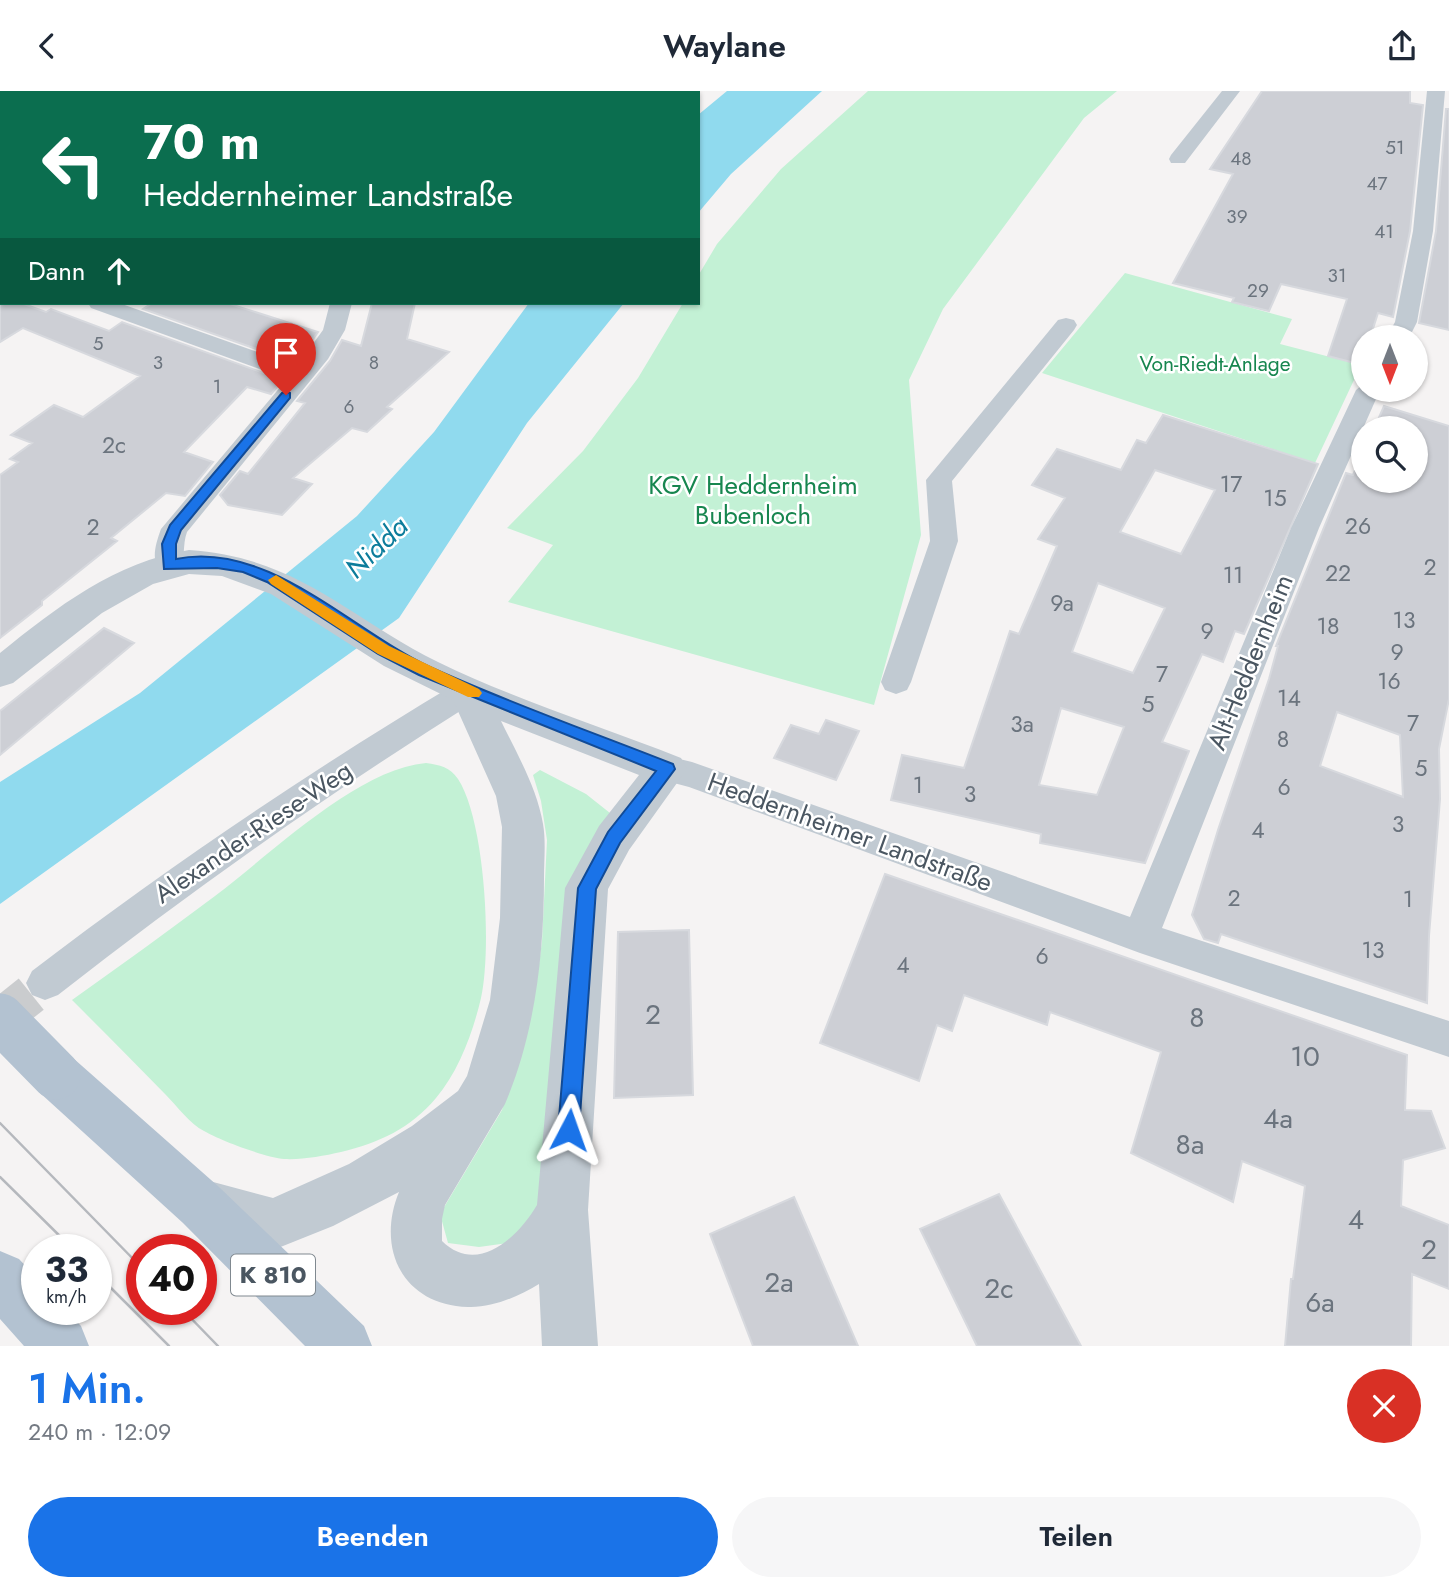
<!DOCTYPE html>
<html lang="de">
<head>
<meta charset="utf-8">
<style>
	body { margin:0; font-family:Jost,sans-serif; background:#f6f6f7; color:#1f2937; height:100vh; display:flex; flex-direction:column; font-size:26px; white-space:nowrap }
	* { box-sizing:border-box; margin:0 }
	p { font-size:23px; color:#747a83 }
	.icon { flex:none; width:38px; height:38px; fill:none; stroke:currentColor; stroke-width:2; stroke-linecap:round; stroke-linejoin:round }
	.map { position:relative; height:1255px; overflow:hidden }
	.details { display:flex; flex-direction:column; background:#fff; flex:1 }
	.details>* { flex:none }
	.banner { position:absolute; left:0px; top:0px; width:700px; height:214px; box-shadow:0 2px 5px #0004; background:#0b6e4f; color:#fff; overflow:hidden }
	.needle { width:46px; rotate:180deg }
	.controls { position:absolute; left:1351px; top:234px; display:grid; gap:14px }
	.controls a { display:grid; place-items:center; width:77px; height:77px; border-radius:50%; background:#fff; box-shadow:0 2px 5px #0004; font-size:35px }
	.speed { position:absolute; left:21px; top:1143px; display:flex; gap:14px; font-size:35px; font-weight:700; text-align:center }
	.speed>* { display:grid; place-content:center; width:91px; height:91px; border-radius:50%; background:#fff; box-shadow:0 2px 5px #0004; line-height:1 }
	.speed small { font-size:18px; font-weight:400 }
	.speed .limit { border:10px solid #d22; background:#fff; color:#111 }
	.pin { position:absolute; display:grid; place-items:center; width:60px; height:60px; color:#fff; margin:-72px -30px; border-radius:50% 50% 50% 0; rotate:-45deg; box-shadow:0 0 7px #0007 }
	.pin .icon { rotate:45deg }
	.me { position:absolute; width:77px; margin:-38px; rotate:4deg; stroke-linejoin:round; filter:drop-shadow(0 0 5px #0008) }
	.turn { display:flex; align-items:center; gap:24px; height:147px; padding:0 28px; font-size:32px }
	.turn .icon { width:91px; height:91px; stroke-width:2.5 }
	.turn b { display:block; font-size:49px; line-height:60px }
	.then { display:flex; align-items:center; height:66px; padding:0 28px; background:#0003; gap:14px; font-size:26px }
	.round { display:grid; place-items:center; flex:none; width:74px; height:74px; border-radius:37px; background:#f6f6f7 }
	.overview { display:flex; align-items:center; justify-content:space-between; height:119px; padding:0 28px }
	h1 { font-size:42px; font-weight:600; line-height:52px; color:#1a73e8 }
	.primary-button { display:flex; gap:14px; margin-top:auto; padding:14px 28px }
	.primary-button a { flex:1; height:80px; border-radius:42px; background:#1a73e8; color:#fff; font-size:28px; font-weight:600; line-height:80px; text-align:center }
	.primary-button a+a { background:#f6f6f7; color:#1f2937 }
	header { display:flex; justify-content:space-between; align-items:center; height:91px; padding:0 28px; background:#fff; font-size:32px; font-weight:600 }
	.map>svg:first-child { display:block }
	.green { fill:#c3f1d5 }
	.water { fill:#90daee }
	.building { fill:#cdcfd5; stroke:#d7d9de; stroke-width:2; fill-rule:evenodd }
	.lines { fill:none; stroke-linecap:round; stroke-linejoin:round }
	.minor-tunnel { stroke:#caccce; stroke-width:40; stroke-dasharray:40 20; stroke-linecap:butt }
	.minor { fill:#c1cad2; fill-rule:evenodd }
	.tertiary { fill:#c1cad2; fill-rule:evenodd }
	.primary { fill:#b3c2d1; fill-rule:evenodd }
	.tram { stroke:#b5b8bd; stroke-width:2.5 }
	.rail-casing { stroke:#b5b8bd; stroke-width:5 }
	.rail { stroke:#fff; stroke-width:3.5; stroke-dasharray:10; stroke-linecap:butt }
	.primary-bridge { stroke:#b3c2d1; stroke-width:49 }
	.route { fill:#1a73e8; stroke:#114b97; stroke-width:2 }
	.slow { fill:#f59e0b }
	.labels { text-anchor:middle; stroke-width:5; stroke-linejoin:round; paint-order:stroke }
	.far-number-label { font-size:19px; fill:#6b747e }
	.far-park-label { font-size:21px; fill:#17864f; stroke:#fff }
	.number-label { font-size:23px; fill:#6b747e }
	.shield { fill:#fff; stroke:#808990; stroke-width:2 }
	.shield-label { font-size:24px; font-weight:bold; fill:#4a5661 }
	.park-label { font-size:26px; fill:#17864f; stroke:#fff }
	.street-label { font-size:26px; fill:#4a5661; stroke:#fff }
	.water-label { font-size:28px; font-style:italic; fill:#0c7c9b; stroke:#fff }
	.near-number-label { font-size:28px; fill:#6b747e }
</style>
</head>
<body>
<header><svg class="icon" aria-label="back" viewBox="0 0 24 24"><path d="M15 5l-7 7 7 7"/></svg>Waylane<svg class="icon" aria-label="share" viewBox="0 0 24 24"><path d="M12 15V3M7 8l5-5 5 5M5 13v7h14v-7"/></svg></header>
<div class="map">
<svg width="1449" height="1255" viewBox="0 0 1449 1255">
	<rect width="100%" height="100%" fill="#f5f3f3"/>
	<path class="green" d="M 868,0 L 1117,0 L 1084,27 L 943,218 L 909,289 L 921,444 L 874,614 L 508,511 L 553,454 L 507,437 L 583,360 L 638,287 L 683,212 L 698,212 L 698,185 L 717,153 L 781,78 Z
		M 1125,182 L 1292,228 L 1280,253 L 1361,274 L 1315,372 L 1042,282 Z
		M 426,672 C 440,674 450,676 458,688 C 485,729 492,858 481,907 C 473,941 459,980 436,1007 C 411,1037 379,1052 341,1061 C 323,1065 302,1069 284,1068 C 267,1067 219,1049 204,1040 C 190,1033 177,1015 166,1004 C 135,972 104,941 72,909 C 120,875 168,840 215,805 C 271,763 357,678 426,672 Z
		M 540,679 L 586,703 L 610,722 L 537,1121 L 508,1152 L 479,1156 L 448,1152 L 440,1123 L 502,1019 L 536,896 L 542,850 L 547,749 L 541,710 L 533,684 Z"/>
	<path class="water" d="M 727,0 L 822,0 L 731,83 L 698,122 L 698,24 Z
		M 529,212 L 624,212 L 527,332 L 399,527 L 0,813 L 0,691 L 140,602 L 357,425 L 434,341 Z"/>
	<path class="building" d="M 1262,0 L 1410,0 L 1410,12 L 1423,14 L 1410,140 L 1393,226 L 1378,222 L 1370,247 L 1363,247 L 1362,274 L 1328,265 L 1347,208 L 1281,193 L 1269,220 L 1232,211 L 1234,207 L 1173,192 L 1233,83 L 1210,78 Z
		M 1446,18 L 1449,18 L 1449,239 L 1419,232 L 1436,140 Z
		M 0,204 L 2,212 L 21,212 L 46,221 L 51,218 L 109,240 L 122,231 L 283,289 L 271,303 L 247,296 L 184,361 L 213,371 L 185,405 L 166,402 L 111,447 L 117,450 L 42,510 L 42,514 L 0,547 L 0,384 L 18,371 L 10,368 L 32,352 L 11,344 L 54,314 L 83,326 L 140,285 L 23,237 L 0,251 Z
		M 152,212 L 227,212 L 318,241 L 296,272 L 143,218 Z
		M 372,212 L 415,212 L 407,248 L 449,261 L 387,316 L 392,318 L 367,341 L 352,337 L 293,387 L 312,393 L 282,424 L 228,414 L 220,404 L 240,380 L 248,383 L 305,312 L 297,310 L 330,270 L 342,249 L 361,255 Z
		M 1384,315 L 1449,335 L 1449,608 L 1439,658 L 1440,708 L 1429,845 L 1427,912 L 1221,843 L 1218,852 L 1204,848 L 1192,824 L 1218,739 L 1269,588 L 1278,555 L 1276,555 L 1346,382 L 1353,384 L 1363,361 L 1363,390 L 1416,390 L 1416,338 L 1374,338 ZM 1337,621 L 1400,644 L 1403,706 L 1320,675 Z
		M 1163,324 L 1318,373 L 1244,543 L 1235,540 L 1223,571 L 1202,563 L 1162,651 L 1189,660 L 1145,772 L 1040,752 L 1041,743 L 891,709 L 902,664 L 964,677 L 1010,540 L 1019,543 L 1057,455 L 1038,448 L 1065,407 L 1032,394 L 1057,358 L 1121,379 L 1137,349 L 1146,352 ZM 1155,379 L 1215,399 L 1181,463 L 1120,441 ZM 1098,492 L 1165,517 L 1133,582 L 1072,561 ZM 1061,617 L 1124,636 L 1097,704 L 1039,694 Z
		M 104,537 L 134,552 L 0,664 L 0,620 Z
		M 826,629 L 859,640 L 836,689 L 774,667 L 791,634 L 819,643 Z
		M 885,783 L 1407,964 L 1405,1019 L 1431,1020 L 1445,1057 L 1403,1069 L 1401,1115 L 1449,1134 L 1449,1198 L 1412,1183 L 1411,1255 L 1285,1255 L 1291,1188 L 1293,1188 L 1305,1095 L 1242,1070 L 1233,1111 L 1131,1062 L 1161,961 L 1050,921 L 1047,934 L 964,904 L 952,940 L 937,934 L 919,990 L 820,952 Z
		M 689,839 L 693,1004 L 614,1007 L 618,841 Z
		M 999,1103 L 1081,1255 L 977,1255 L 920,1138 Z
		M 794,1106 L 858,1255 L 753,1255 L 710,1143 Z"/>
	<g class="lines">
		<path class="minor-tunnel" d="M 0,928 L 45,892"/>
		<path class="minor" d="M 386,0 L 404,0 L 404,2 L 386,2 Z
			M 1222,0 L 1240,0 L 1185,72 L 1171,72 L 1169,68 L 1171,64 Z
			M 1427,0 L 1445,0 L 1433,140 L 1417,231 L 1409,247 L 1386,247 L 1395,231 L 1413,140 Z
			M 0,148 L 2,148 L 0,161 Z
			M 88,212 L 119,212 L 297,275 L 323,239 L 330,212 L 352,212 L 345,239 L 328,268 L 187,441 C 182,454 186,469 179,481 L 169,484 L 159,481 C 151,467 156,452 161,438 L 287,288 L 91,217 Z
			M 1066,227 L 1074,229 L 1077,234 L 1074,239 L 952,390 L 958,450 L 911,591 L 907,599 L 896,603 L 885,599 L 881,591 L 930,450 L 926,389 L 1058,229 Z
			M 1363,293 L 1363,299 L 1380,299 L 1319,437 L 1162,837 L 1449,930 L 1449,966 L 1140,862 L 689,696 L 655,687 L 651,678 L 655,669 L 667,665 L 692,671 L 1130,826 L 1291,437 L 1356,299 Z
			M 468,588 L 479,592 L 483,600 L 479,608 C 334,699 193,798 58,904 L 45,909 L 32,904 L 26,892 L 32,880 C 168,776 310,680 457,592 Z"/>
		<path class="tertiary" d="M 189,459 C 297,466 348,526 438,571 C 516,609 600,635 681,667 L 687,678 L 629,759 L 608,798 L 588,1119 L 598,1255 L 542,1255 L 539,1193 C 519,1205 493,1217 468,1216 C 402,1214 376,1157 399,1101 L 333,1135 L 273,1159 L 184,1132 L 176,1114 L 184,1096 L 202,1088 L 273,1107 L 349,1073 L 412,1035 L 458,1000 L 467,985 L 490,909 L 500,827 L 502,736 L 496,705 L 453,609 L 384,575 L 271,503 L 222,485 L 189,483 L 153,493 L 102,522 L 13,592 L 0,596 L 0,562 C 57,516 115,471 189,459 ZM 501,630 L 639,684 L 599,735 L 565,797 L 537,1114 C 518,1146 478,1185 442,1150 L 442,1128 L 445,1114 L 505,1013 C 535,942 544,864 544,787 C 544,770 546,750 543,733 C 537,697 517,663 501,630 Z"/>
		<path class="primary" d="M 56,961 L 73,967 L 219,1096 L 364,1235 L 372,1255 L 305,1255 L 183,1132 L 39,1001 L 32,984 L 39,967 Z
			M 0,1160 L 19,1168 L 37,1187 L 37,1218 L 65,1218 L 81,1235 L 89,1255 L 24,1255 L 0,1228 Z"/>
		<path class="tram" d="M 0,1032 L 142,1177
			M 0,1086 L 73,1158
			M 96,1182 L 169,1255
			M 182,1218 L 218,1255"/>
		<defs>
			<path id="rail" d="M 78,2 L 82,0
				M 100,2 L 104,0
				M 114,2 L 118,0
				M 143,2 L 146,0"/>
		</defs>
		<use href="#rail" class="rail-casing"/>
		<use href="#rail" class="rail"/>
		<path class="primary-bridge" d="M 0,927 L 56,984"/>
	</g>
	<path class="route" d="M 286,301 L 290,302 L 290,307 L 181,439 L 176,453 L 176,468 C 268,449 352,540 430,576 C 509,612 592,641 673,673 L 675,678 L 620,752 L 596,798 L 579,1039 L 576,1046 L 569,1049 L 561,1046 L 558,1039 L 578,797 L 608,741 L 656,680 L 419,584 L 378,563 L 267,491 L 243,481 L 217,477 L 164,478 L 162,453 L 170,434 L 282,302 Z"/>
	<path class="slow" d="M 276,484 L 389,555 L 479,598 L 482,602 L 479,606 L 468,606 L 378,563 L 271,493 L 268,489 Z"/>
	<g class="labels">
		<g class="far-number-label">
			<text x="1395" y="63">51</text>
			<text x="1241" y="74">48</text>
			<text x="1377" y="99">47</text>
			<text x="1237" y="132">39</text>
			<text x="1384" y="147">41</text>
			<text x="1337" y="191">31</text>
			<text x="1258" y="206">29</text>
			<text x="98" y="259">5</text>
			<text x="158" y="278">3</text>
			<text x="374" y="278">8</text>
			<text x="217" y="302">1</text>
			<text x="349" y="322">6</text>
		</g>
		<g class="far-park-label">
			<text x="1215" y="280">Von-Riedt-Anlage</text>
		</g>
		<g class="number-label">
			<text x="114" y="362">2c</text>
			<text x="1231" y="401">17</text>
			<text x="1275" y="415">15</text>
			<text x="1358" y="443">26</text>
			<text x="93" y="444">2</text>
			<text x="1430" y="484">2</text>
			<text x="1338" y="490">22</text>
			<text x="1233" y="492">11</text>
			<text x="1062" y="520">9a</text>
			<text x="1404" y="537">13</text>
			<text x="1328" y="543">18</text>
			<text x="1207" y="548">9</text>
			<text x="1397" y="569">9</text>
			<text x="1162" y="591">7</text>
			<text x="1389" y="598">16</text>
			<text x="1289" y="615">14</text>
			<text x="1148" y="621">5</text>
			<text x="1413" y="640">7</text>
			<text x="1022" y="641">3a</text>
			<text x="1283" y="656">8</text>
			<text x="1421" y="685">5</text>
			<text x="918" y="702">1</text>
			<text x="1284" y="704">6</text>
			<text x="970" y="711">3</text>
			<text x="1398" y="741">3</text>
			<text x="1258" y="747">4</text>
			<text x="1234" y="815">2</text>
			<text x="1408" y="816">1</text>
			<text x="1373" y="867">13</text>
			<text x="1042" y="873">6</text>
			<text x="903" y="882">4</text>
		</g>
		<rect class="shield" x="231" y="1163.5" width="84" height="41" rx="5"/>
		<g class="shield-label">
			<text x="273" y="1192">K 810</text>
		</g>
		<g class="park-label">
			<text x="753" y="403">KGV Heddernheim<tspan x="753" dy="30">Bubenloch</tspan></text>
		</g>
		<g class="street-label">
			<text transform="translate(1250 571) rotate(-68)" y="9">Alt-Heddernheim</text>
			<text transform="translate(253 741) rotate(-34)" y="9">Alexander-Riese-Weg</text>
			<text transform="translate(850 741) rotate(20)" y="9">Heddernheimer Landstraße</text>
		</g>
		<g class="water-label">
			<text transform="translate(376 456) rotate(-44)" y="10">Nidda</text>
		</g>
		<g class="near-number-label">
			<text x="653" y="933">2</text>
			<text x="1197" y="936">8</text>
			<text x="1305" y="975">10</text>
			<text x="1278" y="1037">4a</text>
			<text x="1190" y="1063">8a</text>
			<text x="1356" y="1138">4</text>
			<text x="1429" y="1168">2</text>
			<text x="779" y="1201">2a</text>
			<text x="999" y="1207">2c</text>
			<text x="1320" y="1221">6a</text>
		</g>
	</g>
</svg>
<div class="controls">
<a><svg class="needle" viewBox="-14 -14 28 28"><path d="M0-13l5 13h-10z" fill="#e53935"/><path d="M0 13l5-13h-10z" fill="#747a83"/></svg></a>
<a><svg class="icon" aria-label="search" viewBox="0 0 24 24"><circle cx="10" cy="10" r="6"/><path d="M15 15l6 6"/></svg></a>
</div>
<div class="speed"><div>33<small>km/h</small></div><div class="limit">40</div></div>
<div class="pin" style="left:286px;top:304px;background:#d93025"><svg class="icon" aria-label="arrive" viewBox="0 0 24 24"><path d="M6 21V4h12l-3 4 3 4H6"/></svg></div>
<svg class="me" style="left:569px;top:1039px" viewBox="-20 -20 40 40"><path d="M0-17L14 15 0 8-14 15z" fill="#1a73e8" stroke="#fff" stroke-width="4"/></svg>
<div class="banner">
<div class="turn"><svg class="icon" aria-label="left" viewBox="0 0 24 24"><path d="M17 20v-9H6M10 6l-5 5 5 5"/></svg><div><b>70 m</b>Heddernheimer Landstraße</div></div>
<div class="then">Dann<svg class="icon" aria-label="ahead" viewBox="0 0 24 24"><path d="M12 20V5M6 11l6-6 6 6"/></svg></div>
</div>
</div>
<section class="details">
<div class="overview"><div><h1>1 Min.</h1><p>240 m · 12:09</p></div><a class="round" style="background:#d93025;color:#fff"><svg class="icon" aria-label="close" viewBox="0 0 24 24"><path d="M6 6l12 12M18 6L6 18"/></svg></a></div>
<div class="primary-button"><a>Beenden</a><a>Teilen</a></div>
</section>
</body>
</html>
